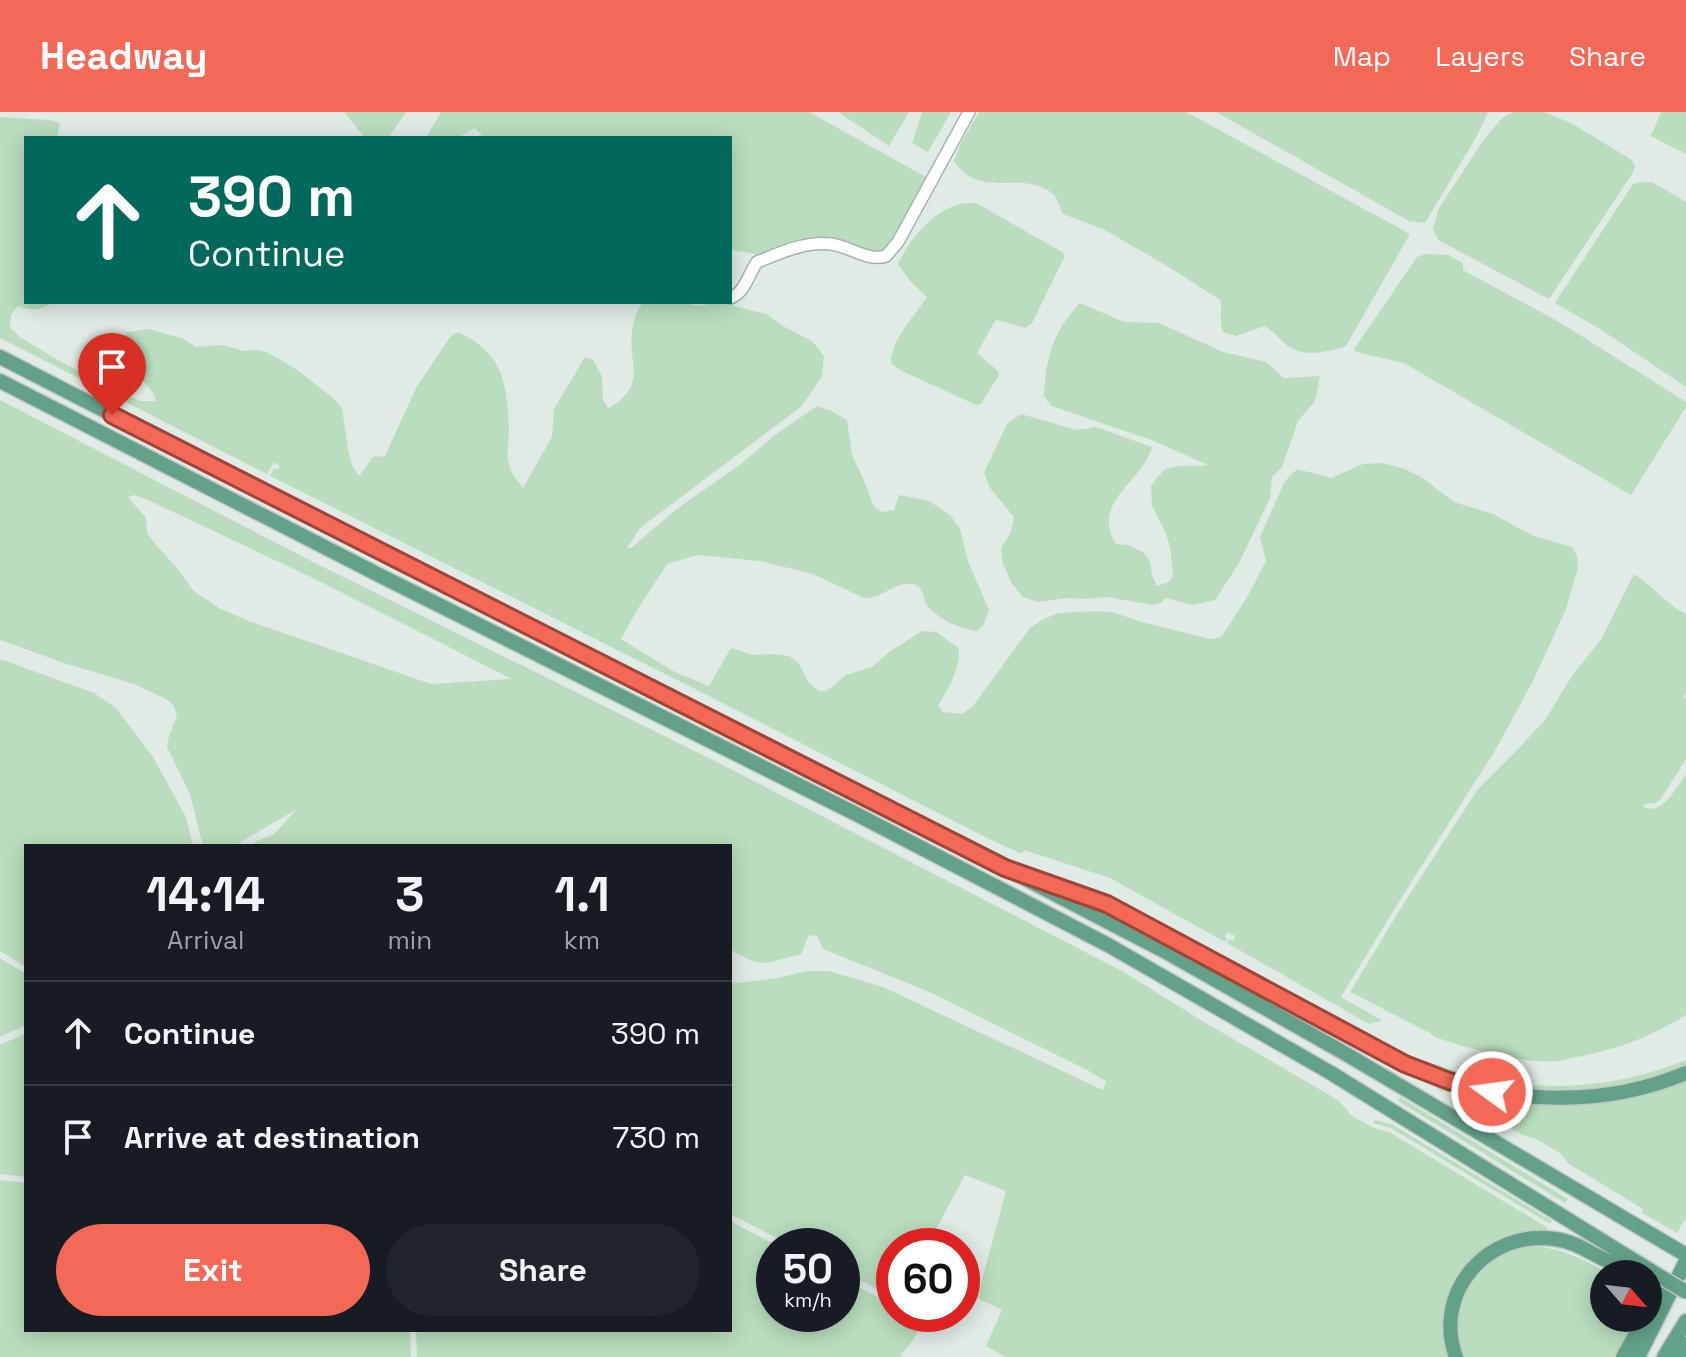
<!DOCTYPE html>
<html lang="en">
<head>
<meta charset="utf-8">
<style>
	body { margin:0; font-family:"Space Grotesk",sans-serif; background:#20242c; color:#f1f3f6; height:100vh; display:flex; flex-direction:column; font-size:30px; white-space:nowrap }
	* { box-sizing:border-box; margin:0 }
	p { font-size:26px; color:#9ea1a6 }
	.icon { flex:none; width:44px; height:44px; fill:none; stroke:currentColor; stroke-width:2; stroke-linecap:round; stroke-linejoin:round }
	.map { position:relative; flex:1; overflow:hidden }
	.side { position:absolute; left:24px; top:732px; width:708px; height:488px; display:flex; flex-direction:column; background:#171b24; border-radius:0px; box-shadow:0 4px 20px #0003 }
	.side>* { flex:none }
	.top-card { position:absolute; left:24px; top:24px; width:708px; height:168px; border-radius:0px; box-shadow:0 4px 20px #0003; background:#00695c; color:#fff; overflow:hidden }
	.needle { width:52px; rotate:118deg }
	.tools { position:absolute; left:1590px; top:1148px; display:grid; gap:16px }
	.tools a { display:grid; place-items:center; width:72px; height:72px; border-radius:50%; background:#171b24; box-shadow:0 4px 20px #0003; font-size:40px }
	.speed { position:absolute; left:756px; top:1116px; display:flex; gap:16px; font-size:40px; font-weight:700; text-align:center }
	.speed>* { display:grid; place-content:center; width:104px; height:104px; border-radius:50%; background:#171b24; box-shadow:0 4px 20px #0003; line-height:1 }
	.speed small { font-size:20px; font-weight:400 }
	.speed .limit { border:12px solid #d22; background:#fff; color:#111 }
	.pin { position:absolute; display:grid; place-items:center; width:68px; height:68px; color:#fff; margin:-82px -34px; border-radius:50% 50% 50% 0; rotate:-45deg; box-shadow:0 0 8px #0007 }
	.pin .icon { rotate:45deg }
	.me { position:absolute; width:88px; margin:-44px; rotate:284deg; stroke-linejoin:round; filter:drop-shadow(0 0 6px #0008) }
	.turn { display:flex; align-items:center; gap:28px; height:168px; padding:0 32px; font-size:36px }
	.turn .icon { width:104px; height:104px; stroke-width:2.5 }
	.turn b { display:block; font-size:56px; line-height:68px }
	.eta { display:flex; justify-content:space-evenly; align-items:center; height:136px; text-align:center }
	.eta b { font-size:48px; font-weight:700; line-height:56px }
	.button { display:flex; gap:16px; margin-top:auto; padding:16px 32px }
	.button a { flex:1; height:92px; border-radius:48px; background:#f36856; color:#fff; font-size:32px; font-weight:700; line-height:92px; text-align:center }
	.button a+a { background:#20242c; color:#f1f3f6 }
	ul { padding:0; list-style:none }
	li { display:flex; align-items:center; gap:24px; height:104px; padding:0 32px; border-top:2px solid #363941 }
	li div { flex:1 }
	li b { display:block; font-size:30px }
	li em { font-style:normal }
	header { display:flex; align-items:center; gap:48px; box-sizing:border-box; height:112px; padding:0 40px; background:#f36856; color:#fff }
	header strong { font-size:38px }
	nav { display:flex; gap:44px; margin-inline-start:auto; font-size:28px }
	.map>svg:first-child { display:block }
	.green { fill:#b9ddbe; fill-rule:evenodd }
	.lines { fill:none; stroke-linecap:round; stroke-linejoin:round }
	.minor-casing { stroke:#a3b3ab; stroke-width:14 }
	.major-casing { stroke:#c1c8c5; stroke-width:17 }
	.minor { stroke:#fff; stroke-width:11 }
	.major { stroke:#64a189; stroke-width:14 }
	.major-bridge-casing { stroke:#c1c8c5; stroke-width:17; stroke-linecap:butt }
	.major-bridge { stroke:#64a189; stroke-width:14 }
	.route-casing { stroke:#9e4438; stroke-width:20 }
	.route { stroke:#f36856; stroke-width:14 }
</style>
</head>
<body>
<header>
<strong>Headway</strong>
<nav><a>Map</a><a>Layers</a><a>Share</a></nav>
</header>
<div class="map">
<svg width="1686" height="1245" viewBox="0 0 1686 1245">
	<rect width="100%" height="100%" fill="#e0ebe5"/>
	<path class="green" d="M 344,0 L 406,0 L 388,26 L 365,26 Z
		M 441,0 L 809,0 L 926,65 L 893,131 L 885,141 L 876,143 L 816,127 L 803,128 L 759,143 L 730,137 L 730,26 L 484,26 L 475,16 L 457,26 L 426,26 Z
		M 838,0 L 909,0 L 889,34 Z
		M 922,0 L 951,0 L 928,40 L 912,31 Z
		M 979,0 L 1186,0 L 1410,122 L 1346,234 C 1327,240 1301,247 1284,231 C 1276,224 1276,221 1265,214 L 1236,224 L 1223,220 C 1218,206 1223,201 1220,188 L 1167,154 L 1103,117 L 1063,102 C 1060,97 1058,89 1055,84 C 1053,81 1049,79 1045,77 C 1014,60 980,87 954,49 L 961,31 Z
		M 1216,0 L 1488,0 L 1478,22 L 1425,111 L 1409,109 Z
		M 1513,0 L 1544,0 L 1571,11 L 1632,48 L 1635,55 L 1632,62 L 1549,187 L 1438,128 L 1433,116 L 1439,96 L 1483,29 L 1501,7 Z
		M 1661,0 L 1686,0 L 1686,42 L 1651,24 Z
		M 0,5 L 50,8 L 60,11 L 57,26 L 26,26 L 26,190 L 53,190 C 41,199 31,199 18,194 L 11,203 L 10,216 L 20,225 L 49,243 L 103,272 L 140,289 L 156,289 L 154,282 L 123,244 L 127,220 L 149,217 L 184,227 L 196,235 L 222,233 L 244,239 L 257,238 L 267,240 L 296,257 L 333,286 L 342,296 L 348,337 L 352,353 L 359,364 L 373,345 L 385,344 L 416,276 L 450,225 L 458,220 C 504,242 507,271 509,318 C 509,331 505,343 510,356 C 512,363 519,370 523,376 L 552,325 L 554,297 L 585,245 L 593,248 L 602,264 L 603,288 L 608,296 C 651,273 625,249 633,213 C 634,205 639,196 643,190 L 680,190 L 699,194 L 720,190 L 766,202 L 785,215 L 812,229 L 824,244 L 822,264 L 801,295 L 640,416 L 627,436 L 631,436 L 678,396 L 741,352 L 775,323 L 817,294 L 831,299 L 847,308 L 852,343 L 866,373 L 874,395 L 882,400 L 894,398 L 899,383 L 929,389 L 951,404 L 960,417 L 968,449 L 989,498 L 984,512 L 977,519 C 960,517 943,509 930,497 C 922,490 926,475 913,472 C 895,469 882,487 864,486 L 813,462 L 760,449 L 698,443 L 667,452 L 637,498 L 621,527 L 673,559 L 709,574 L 731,536 L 753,543 L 771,542 L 789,544 L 798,550 L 809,571 L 819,579 L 827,579 L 846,563 L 872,555 L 889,540 L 922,519 L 936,520 L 959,536 C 960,558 949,575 938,594 L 943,600 L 962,602 L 973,594 L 1030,516 L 1042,508 L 1058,501 L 1099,499 L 1116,501 L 1138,509 L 1206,526 L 1214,527 L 1222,524 L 1249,482 L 1266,449 L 1260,425 L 1285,369 L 1297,357 L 1331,366 L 1363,352 L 1382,351 L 1405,357 L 1421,365 L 1454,390 L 1493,402 L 1533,424 L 1572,435 L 1577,444 L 1578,456 L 1566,497 L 1534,567 L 1496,637 L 1400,788 L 1341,885 L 1383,909 L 1372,911 L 1371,913 L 1227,831 L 1229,827 L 1233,829 L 1235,824 L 1228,820 L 1225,824 L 1227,826 L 1225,830 L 1110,766 L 1024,738 L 1022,742 L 985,725 L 703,581 L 270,364 L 274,356 L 278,358 L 280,354 L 274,350 L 267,362 L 0,226 Z
		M 1642,70 L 1652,70 L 1686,90 L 1686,275 L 1600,217 L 1555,191 L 1633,72 Z
		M 965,91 L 976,91 L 1062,140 L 1065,144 L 1032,211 L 1025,216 L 997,208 L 995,209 L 977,241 L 998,259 L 999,263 L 981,292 L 976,293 L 900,258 L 891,251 C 892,226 913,206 927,185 L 910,169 L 898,152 C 910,126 936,95 965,91 Z
		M 1425,142 L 1448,143 L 1463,151 L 1463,158 L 1561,211 L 1686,290 L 1686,295 L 1631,383 L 1404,251 L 1356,240 L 1354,237 L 1417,145 Z
		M 1080,191 L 1124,210 L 1159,211 L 1223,240 L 1266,250 L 1284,266 L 1320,264 L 1315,289 L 1298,309 L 1282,355 L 1272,365 L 1270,386 L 1239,451 L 1215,488 L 1193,493 L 1165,486 L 1162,490 L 1153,493 L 1107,485 L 1084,487 L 1068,486 L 1037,490 L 1023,485 L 1012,472 L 1003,452 L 1001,436 L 1011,420 L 1014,405 L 990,376 L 984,361 L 1007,312 L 1021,302 L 1077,318 L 1096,315 L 1152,335 C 1143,370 1090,389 1116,432 L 1128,433 L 1143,440 L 1150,449 L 1152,463 L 1157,474 L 1169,470 L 1173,464 L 1172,451 L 1170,435 L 1166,422 L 1152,394 L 1151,374 C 1154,370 1159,363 1163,359 C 1175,351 1195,356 1208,353 L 1154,329 L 1052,294 L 1044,284 C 1046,245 1053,219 1080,191 Z
		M 0,288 L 311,449 L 719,651 L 1122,859 L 1204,910 L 1338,988 L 1352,1004 L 1376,1017 L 1389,1020 L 1548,1116 L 1546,1119 L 1520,1122 L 1464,1157 L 1450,1245 L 1005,1245 L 986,1234 L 1002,1198 L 977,1186 L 1006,1079 L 965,1063 L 927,1134 L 894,1134 L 894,1186 L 842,1159 L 842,1134 L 792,1134 L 730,1102 L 730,872 L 777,866 L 808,859 L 829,859 L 883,875 L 1103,978 L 1106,969 L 1087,958 L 934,882 L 823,837 L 817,824 L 809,823 L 801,842 C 765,851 763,858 730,837 L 730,734 L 250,734 L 257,729 L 274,722 L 297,697 L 234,734 L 203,734 L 190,682 L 167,635 L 169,624 L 177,604 L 174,594 L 166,587 L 134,572 L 64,551 L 0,528 ZM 135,383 L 150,389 L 315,467 L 512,567 L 431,572 L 246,508 L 219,496 L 194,479 L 176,455 L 156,433 L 147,421 L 146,406 L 128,385 Z
		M 1634,462 C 1653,474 1667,493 1686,502 L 1686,581 L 1684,585 L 1686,588 L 1686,647 L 1660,688 L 1656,691 L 1645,692 L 1642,695 C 1663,704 1675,677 1686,662 L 1686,903 C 1654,923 1619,937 1582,944 C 1574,945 1565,948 1557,949 C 1516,951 1474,938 1435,925 L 1430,921 L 1350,880 L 1404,791 L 1478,677 L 1519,636 L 1545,608 L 1572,564 L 1602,526 Z
		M 0,547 L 94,581 L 116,596 L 153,645 L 186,705 L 193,734 L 26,734 L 26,855 L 0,839 Z
		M 0,846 L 26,862 L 26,913 L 0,925 Z
		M 26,921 L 26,1065 L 0,1062 L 0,933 Z
		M 1423,948 C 1513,981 1596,984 1686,948 L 1686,953 C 1593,989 1514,985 1421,952 Z
		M 1418,963 L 1474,982 L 1512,989 L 1686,967 L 1686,1106 L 1677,1121 L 1642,1101 L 1643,1097 L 1569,1052 L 1560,1041 L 1536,1027 L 1522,1023 L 1451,980 L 1440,979 Z
		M 1400,985 L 1568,1087 L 1565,1091 L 1398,989 Z
		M 1375,1008 L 1393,1013 L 1552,1109 L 1550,1112 L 1391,1016 L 1373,1011 Z
		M 0,1068 L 26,1071 L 26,1218 L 410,1218 L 411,1245 L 0,1245 Z
		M 730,1109 L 778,1134 L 774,1134 L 774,1202 L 842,1202 L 842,1167 L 894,1193 L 894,1202 C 938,1202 915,1225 900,1245 L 417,1245 L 416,1218 L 730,1218 Z
		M 1542,1131 L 1542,1135 C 1568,1139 1587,1149 1609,1162 L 1604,1162 L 1604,1206 L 1639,1206 L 1617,1245 L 1463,1245 C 1448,1200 1468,1156 1511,1137 C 1521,1133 1532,1133 1542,1131 Z"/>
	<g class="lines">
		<defs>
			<path id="minor" d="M 730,186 C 745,181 748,163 757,150 C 780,141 805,129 831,132 C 849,134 868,150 886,144 L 898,130 L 969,0"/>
			<path id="major" d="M 0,245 L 390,445 L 872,687 L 1168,841 L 1346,942 L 1686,1143
				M 0,269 L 381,464 L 860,704 L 1108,833 L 1331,961 L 1651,1159
				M 1054,773 L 1107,792 L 1405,952 C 1493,991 1596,999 1686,961
				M 1648,1201 L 1666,1175
				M 1456,1245 C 1432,1180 1488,1117 1555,1127 C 1579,1130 1596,1146 1618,1153 C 1625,1155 1634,1156 1642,1157
				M 1623,1245 L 1645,1206
				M 1638,1245 L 1686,1149
				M 1664,1245 L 1686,1209
				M 1679,1245 L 1686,1232"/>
		</defs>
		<use href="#minor" class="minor-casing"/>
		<use href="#major" class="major-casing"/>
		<use href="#minor" class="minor"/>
		<use href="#major" class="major"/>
		<defs>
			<path id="major-bridge" d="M 1651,1159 L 1686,1180"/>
		</defs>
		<use href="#major-bridge" class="major-bridge-casing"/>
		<use href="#major-bridge" class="major-bridge"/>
	</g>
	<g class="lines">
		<defs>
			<path id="route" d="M 112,303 L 1005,756 L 1107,792 L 1405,952 L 1449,969 L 1492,980"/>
		</defs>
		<use href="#route" class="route-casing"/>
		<use href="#route" class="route"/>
	</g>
</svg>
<div class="tools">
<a><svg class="needle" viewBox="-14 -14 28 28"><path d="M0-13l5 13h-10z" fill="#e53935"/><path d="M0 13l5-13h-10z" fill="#9ea1a6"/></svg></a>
</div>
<div class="speed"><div>50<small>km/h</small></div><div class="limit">60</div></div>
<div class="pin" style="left:112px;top:303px;background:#d93025"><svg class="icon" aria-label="arrive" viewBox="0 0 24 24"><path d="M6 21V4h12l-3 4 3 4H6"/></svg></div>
<svg class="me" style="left:1492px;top:980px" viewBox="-20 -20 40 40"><circle r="17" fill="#f36856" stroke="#fff" stroke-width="3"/><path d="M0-11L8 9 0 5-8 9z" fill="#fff"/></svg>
<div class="top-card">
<div class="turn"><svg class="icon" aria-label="ahead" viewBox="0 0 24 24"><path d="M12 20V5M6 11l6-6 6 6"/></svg><div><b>390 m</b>Continue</div></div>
</div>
<section class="side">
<div class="eta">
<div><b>14:14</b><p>Arrival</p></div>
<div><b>3</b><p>min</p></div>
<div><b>1.1</b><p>km</p></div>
</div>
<ul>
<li><svg class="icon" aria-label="ahead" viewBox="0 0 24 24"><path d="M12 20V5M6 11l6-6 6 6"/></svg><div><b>Continue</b></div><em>390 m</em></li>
<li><svg class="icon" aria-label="arrive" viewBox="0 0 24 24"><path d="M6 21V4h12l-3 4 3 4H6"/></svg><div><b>Arrive at destination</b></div><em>730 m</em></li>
</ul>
<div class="button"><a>Exit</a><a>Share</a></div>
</section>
</div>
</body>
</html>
